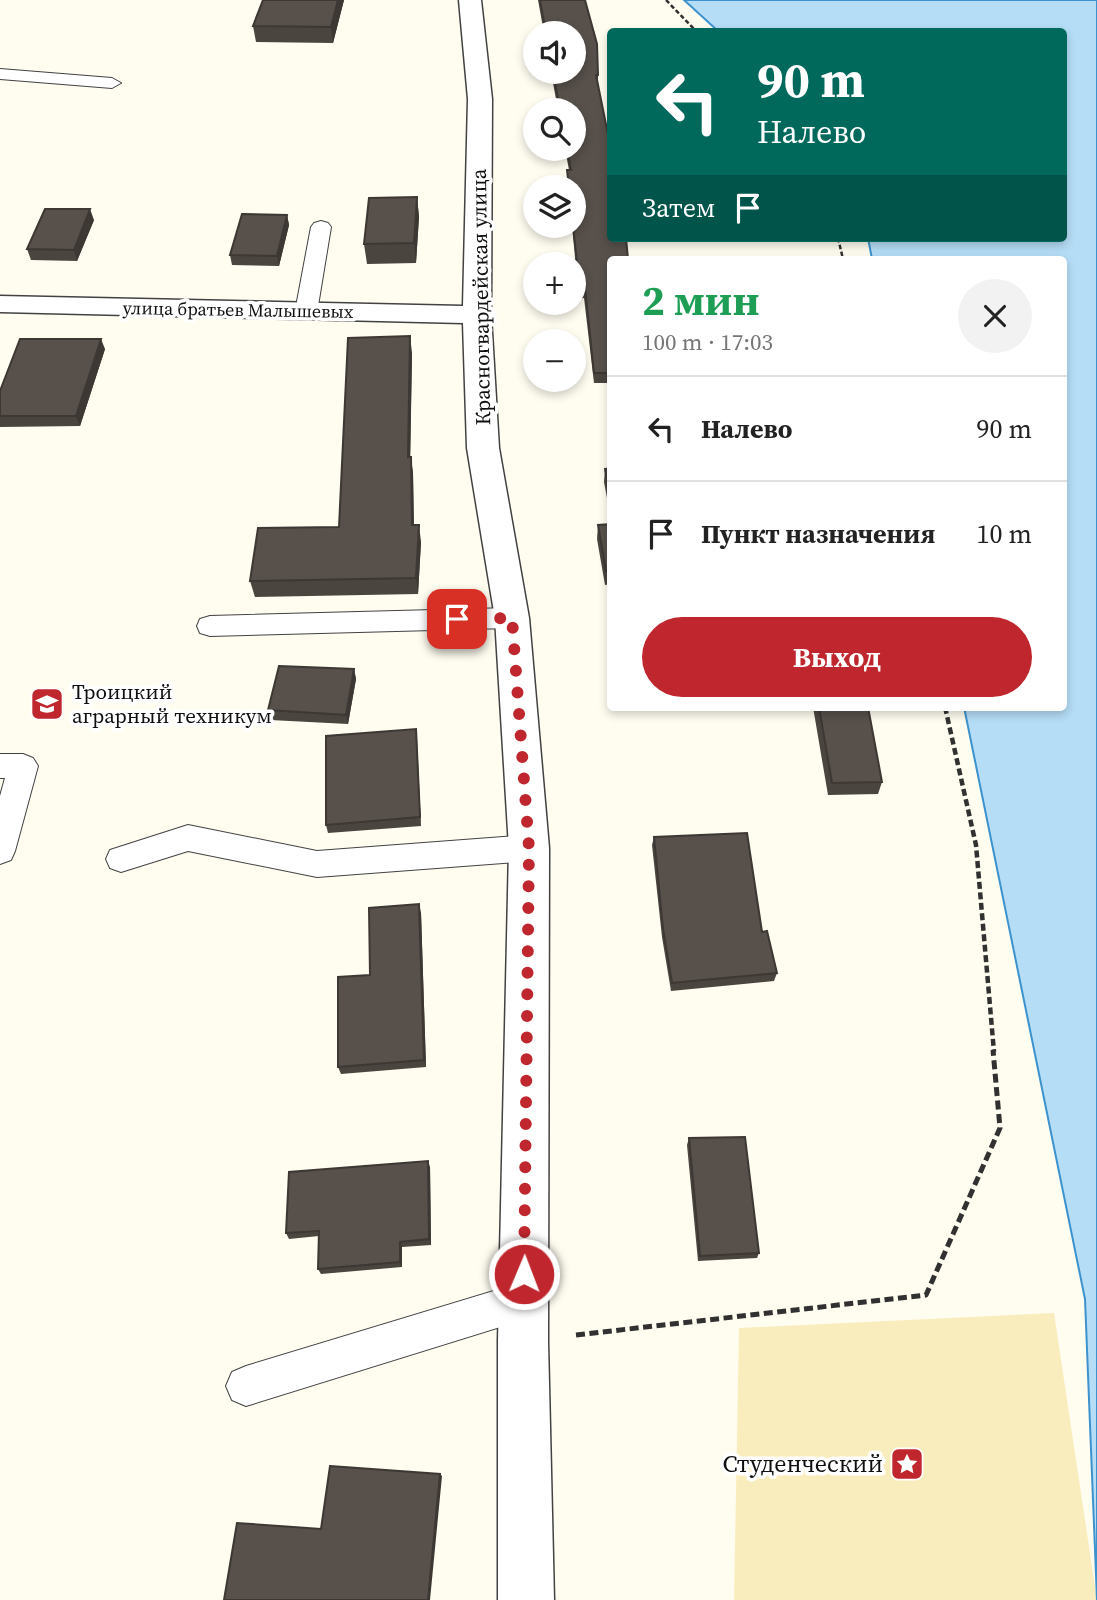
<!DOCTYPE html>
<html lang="ru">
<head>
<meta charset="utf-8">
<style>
	body { margin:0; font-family:"Source Serif 4",serif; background:#f2f2f2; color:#222; height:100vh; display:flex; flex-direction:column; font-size:26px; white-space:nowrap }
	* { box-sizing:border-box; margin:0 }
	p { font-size:23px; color:#767676 }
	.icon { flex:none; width:38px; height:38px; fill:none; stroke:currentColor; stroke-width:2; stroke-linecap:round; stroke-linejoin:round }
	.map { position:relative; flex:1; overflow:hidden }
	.details { position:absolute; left:607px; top:256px; width:460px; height:455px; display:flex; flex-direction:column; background:#fff; border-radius:7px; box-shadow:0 4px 10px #0003 }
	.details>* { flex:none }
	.top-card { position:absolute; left:607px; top:28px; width:460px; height:214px; border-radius:7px; box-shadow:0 4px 10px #0003; background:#00695c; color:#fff; overflow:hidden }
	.tools { position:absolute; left:523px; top:21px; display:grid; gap:14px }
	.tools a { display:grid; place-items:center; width:63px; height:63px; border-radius:50%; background:#fff; box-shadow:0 4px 10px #0003; font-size:35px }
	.pin { position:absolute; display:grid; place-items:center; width:60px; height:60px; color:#fff; margin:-30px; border-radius:14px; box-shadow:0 4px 10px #0006 }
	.me { position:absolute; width:77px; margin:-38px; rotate:1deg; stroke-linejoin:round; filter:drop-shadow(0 0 5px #0008) }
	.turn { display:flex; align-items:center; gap:24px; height:147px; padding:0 35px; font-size:32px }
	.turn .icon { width:91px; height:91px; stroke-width:2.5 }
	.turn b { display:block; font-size:49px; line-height:60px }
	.then { display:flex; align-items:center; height:66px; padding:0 35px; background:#0003; gap:14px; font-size:26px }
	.round { display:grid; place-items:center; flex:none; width:74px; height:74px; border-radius:37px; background:#f2f2f2 }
	.headline { display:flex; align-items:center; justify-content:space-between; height:119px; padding:0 35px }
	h1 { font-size:42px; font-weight:700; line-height:52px; color:#1e9e55 }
	.button { display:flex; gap:14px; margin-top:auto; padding:14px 35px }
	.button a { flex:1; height:80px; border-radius:42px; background:#bf262d; color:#fff; font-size:28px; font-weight:700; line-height:80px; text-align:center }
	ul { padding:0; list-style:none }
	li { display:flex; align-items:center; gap:21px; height:105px; padding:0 35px; border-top:2px solid #e0e0e0 }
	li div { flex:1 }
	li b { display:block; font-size:26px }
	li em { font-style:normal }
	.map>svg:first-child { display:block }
	.sand { fill:#faedbd }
	.water { fill:#b5ddf6; stroke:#3c92cd; stroke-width:2 }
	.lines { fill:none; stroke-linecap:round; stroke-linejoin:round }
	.lane-casing { stroke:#424242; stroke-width:2 }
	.street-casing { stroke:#424242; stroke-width:3 }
	.path-far2 { stroke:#313131; stroke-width:2.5; stroke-dasharray:4.5 2.5; stroke-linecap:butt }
	.path-far1 { stroke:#313131; stroke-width:4.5; stroke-dasharray:7 3.5; stroke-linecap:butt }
	.path { stroke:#313131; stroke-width:5; stroke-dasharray:9 4.5; stroke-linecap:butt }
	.lane { fill:#fff; fill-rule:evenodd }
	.street { fill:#fff; fill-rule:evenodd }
	.wall { fill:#4b4540 }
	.shaded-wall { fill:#3d3834 }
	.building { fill:#57504b; stroke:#3d3834; stroke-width:2 }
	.route { stroke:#bf262d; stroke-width:12; stroke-dasharray:0 21.6 }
	.labels { text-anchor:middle; stroke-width:7; stroke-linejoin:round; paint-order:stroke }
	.far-street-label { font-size:18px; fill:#0f0f0f; stroke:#fff }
	.street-label { font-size:21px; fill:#0f0f0f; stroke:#fff }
	.poi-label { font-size:21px; fill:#0f0f0f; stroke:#fff; text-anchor:start }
	.near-poi-label { font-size:24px; fill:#0f0f0f; stroke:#fff; text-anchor:end }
</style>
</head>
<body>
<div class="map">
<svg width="1097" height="1600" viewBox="0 0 1097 1600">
	<rect width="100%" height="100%" fill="#fffcf0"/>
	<path class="sand" d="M 1054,1313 L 1097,1600 L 734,1600 L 739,1328 Z"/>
	<path class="water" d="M 684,0 L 1097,0 L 1097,1600 L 1085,1299 L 964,707 L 1064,707 L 1064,259 L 872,259 L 868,238 L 1064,238 L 1064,32 L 718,31 Z"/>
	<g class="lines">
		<defs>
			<path id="lane" d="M 0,69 L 112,78 L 121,83 L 112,88 L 0,79 Z
				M 321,221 L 328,223 L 331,227 L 317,312 L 314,317 L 298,317 L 295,312 L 311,227 L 314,223 Z
				M 512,608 L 521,611 L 525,618 L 521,625 L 512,628 L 210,636 L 200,633 L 197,626 L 200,619 L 210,616 Z
				M 0,754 L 23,754 L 33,758 L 38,766 L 15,851 L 11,860 L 0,864 L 0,796 L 5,778 L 0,778 Z
				M 188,825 L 317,851 L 529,835 L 540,839 L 544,848 L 540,857 L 529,861 L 317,877 L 188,851 L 121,872 L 110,868 L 106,859 L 110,850 Z
				M 523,1282 L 536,1288 L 542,1301 L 536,1314 L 523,1320 L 246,1406 L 232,1400 L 226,1386 L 232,1372 L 246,1366 Z"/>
			<path id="street" d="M 459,0 L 481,0 L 492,99 L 491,315 L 499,448 L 529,618 L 549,848 L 548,1341 L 554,1600 L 498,1600 L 498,1341 L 509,848 L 495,618 L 467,448 L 463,323 L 0,312 L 0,296 L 463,306 L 468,99 Z"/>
		</defs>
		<use href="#lane" class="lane-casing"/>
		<use href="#street" class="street-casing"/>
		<path class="path-far2" d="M 666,0 L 697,32
			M 838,238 L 843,259"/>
		<path class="path-far1" d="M 945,707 L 976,845 L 994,1052"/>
		<path class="path" d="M 576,1335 L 926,1295 L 1000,1128 L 993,1050"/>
		<use href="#lane" class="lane"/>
		<use href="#street" class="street"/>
	</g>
	<path class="wall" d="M 344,0 L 333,43 L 256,42 L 253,26 Z
		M 538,0 L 585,0 L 598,75 L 598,85 L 611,259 L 611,383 L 594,383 L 584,298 L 579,299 L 572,226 L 574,226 L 574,187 L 568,187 L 567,180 L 567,170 L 569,170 L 565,149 L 574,149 L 574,110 L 558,110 L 551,72 L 574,72 L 574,33 L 544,33 Z
		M 417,197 L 419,217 L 416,263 L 367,264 L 364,244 Z
		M 287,215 L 289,225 L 279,266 L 232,265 L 230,255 Z
		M 94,220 L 77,261 L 31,260 L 27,249 Z
		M 105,349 L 80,426 L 0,427 L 0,391 Z
		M 412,353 L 410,457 L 413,473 L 414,525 L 421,542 L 418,594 L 255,597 L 250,581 L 339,527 Z
		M 611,468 L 611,519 L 604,482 L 605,469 Z
		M 611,524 L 611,584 L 605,585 L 597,539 L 598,525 Z
		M 354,669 L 356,679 L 348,724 L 270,720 L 268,710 Z
		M 813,707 L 868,707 L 882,782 L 878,794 L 828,795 Z
		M 416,729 L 421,826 L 328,833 L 326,825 Z
		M 654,837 L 762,932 L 777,973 L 774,981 L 671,991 L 662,937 L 652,845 Z
		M 421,913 L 426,1067 L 341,1074 L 338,1067 L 370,975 Z
		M 689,1138 L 759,1253 L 757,1258 L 698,1261 L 687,1145 Z
		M 430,1167 L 431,1245 L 402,1247 L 402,1267 L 321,1274 L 318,1269 L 319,1236 L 289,1239 L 286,1233 Z"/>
	<path class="shaded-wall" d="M 338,0 L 344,0 L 333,43 L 331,27 Z
		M 417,197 L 419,217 L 416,263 L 414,243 Z
		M 90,209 L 94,220 L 77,261 L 74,250 Z
		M 287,215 L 289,225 L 279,266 L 277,256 Z
		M 410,336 L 412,353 L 410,474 L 408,457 Z
		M 101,339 L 105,349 L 80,426 L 76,416 Z
		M 411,457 L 413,473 L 414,542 L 412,525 Z
		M 419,525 L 421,542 L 418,594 L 416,578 Z
		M 354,669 L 356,679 L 348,724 L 346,715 Z
		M 416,729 L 417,738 L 421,826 L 420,817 Z
		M 419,904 L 421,913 L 426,1067 L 424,1060 Z
		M 428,1161 L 430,1167 L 431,1245 L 429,1239 Z
		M 400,1242 L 402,1247 L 402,1267 L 400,1262 Z
		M 440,1474 L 442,1476 L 430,1600 L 428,1600 Z"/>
	<path class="building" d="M 263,0 L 338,0 L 331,27 L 253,26 Z
		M 540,0 L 585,0 L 597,44 L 598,75 L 596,75 L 611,149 L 611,238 L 626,238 L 628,259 L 611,259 L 611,373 L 594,373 L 585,288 L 580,288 L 573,226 L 574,226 L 574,187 L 569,187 L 567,170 L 571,170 L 567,149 L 574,149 L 574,110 L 560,110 L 553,72 L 574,72 L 574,33 L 546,33 Z
		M 417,197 L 414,243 L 364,244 L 369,198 Z
		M 45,209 L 90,209 L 74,250 L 27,249 Z
		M 242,214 L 287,215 L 277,256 L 230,255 Z
		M 410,336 L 408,457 L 411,457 L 412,525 L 419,525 L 416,578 L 250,581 L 258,528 L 339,527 L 348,338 Z
		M 20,339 L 101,339 L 76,416 L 0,416 L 0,391 Z
		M 611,468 L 611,501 L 605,469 Z
		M 611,524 L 611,571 L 606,571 L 598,525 Z
		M 279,666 L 354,669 L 346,715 L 268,710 Z
		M 819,707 L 868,707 L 882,782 L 832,783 Z
		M 416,729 L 420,817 L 326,825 L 326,736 Z
		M 747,833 L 762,932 L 767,931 L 777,973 L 672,983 L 663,929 L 654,837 Z
		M 419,904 L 424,1060 L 338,1067 L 338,977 L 370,975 L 369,908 Z
		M 745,1137 L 759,1253 L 700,1256 L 689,1138 Z
		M 428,1161 L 429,1239 L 400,1242 L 400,1262 L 318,1269 L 319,1231 L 286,1233 L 289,1172 Z
		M 330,1466 L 440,1474 L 428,1600 L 224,1600 L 237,1523 L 321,1529 Z"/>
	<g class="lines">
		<path class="route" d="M 457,619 L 512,618 L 529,848 L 524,1274"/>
	</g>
	<defs>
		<symbol id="university-square" viewBox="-11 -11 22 22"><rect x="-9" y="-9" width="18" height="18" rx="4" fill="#bf262d" stroke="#fff"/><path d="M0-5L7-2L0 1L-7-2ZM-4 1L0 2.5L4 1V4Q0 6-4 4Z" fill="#fff"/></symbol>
		<symbol id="sight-square" viewBox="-11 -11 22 22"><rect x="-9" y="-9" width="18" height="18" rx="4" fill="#bf262d" stroke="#fff"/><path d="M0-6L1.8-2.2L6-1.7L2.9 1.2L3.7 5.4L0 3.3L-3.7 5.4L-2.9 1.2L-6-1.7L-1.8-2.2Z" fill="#fff"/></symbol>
	</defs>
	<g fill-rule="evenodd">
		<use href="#university-square" x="28" y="685" width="38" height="38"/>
		<use href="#sight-square" x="888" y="1445" width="38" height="38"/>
	</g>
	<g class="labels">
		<g class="far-street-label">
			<text transform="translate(238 310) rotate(1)" y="6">улица братьев Малышевых</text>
		</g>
		<g class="street-label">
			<text transform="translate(481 297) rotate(-91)" y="7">Красногвардейская улица</text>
		</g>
		<g class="poi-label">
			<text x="72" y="699">Троицкий<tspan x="72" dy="24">аграрный техникум</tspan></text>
		</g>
		<g class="near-poi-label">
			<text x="883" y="1472">Студенческий</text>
		</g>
	</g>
</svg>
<div class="tools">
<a><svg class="icon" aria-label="sound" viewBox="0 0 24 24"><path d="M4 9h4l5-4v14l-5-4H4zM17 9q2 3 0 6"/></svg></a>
<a><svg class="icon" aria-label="search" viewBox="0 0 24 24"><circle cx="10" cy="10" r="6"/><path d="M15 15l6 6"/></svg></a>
<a><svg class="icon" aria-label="layers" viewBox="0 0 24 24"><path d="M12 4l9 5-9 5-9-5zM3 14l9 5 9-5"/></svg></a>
<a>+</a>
<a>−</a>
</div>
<div class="pin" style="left:457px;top:619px;background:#d93025"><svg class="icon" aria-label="arrive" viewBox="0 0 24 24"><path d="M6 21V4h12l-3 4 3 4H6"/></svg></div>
<svg class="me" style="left:524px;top:1274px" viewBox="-20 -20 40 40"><circle r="17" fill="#bf262d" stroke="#fff" stroke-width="3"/><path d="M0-11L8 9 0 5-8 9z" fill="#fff"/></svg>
<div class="top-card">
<div class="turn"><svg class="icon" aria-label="left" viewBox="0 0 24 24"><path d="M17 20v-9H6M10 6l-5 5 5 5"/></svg><div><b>90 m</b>Налево</div></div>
<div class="then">Затем<svg class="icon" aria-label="arrive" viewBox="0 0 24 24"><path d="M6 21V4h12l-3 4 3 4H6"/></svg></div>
</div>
<section class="details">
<div class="headline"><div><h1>2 мин</h1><p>100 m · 17:03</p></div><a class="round"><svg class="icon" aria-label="close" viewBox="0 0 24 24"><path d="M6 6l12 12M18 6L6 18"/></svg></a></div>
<ul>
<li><svg class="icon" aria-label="left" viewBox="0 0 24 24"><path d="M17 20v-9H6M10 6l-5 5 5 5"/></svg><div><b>Налево</b></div><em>90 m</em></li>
<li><svg class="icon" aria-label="arrive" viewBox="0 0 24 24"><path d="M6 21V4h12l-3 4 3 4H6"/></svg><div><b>Пункт назначения</b></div><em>10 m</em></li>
</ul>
<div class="button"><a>Выход</a></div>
</section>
</div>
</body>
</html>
